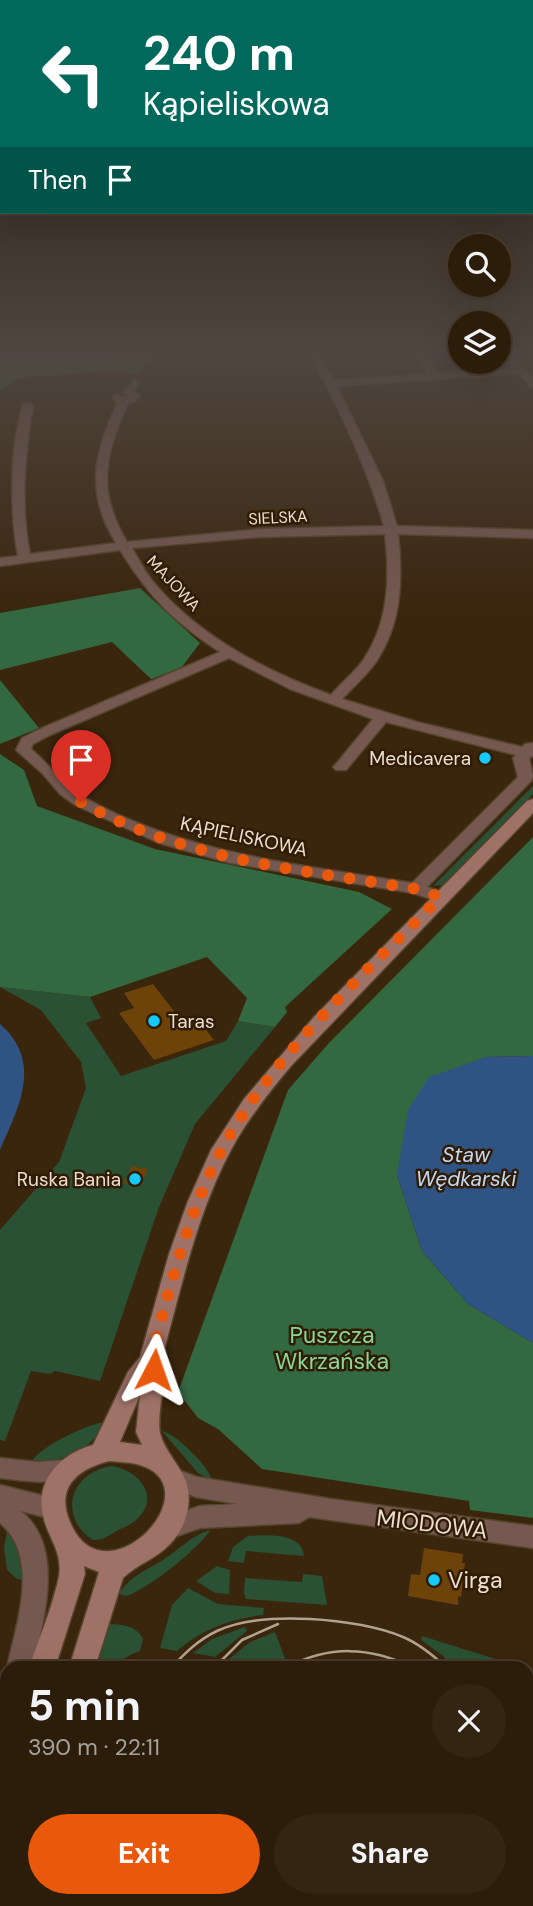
<!DOCTYPE html>
<html lang="en">
<head>
<meta charset="utf-8">
<style>
	body { margin:0; font-family:"DM Sans",sans-serif; background:#342513; color:#f1f3f6; height:100vh; display:flex; flex-direction:column; font-size:26px; white-space:nowrap }
	* { box-sizing:border-box; margin:0 }
	p { font-size:23px; color:#a6a19c }
	.icon { flex:none; width:38px; height:38px; fill:none; stroke:currentColor; stroke-width:2; stroke-linecap:round; stroke-linejoin:round }
	.map { position:relative; flex:1; overflow:hidden }
	.sheet { position:absolute; left:0px; top:1661px; width:534px; height:247px; display:flex; flex-direction:column; background:#2c1c0a; border-radius:21px 21px 0 0; box-shadow:0 7px 28px #0002,0 0 0 2px #483a2b }
	.sheet>* { flex:none }
	.hud { position:absolute; left:0px; top:0px; width:534px; height:214px; box-shadow:0 7px 28px #0002,0 0 0 2px #483a2b; background:#00695c; color:#fff; overflow:hidden }
	.controls { position:absolute; left:448px; top:234px; display:grid; gap:14px }
	.controls a { display:grid; place-items:center; width:63px; height:63px; border-radius:50%; background:#2c1c0a; box-shadow:0 7px 28px #0002,0 0 0 2px #483a2b; font-size:35px }
	.pin { position:absolute; display:grid; place-items:center; width:60px; height:60px; color:#fff; margin:-72px -30px; border-radius:50% 50% 50% 0; rotate:-45deg; box-shadow:0 0 7px #0007 }
	.pin .icon { rotate:45deg }
	.me { position:absolute; width:77px; margin:-38px; rotate:4deg; stroke-linejoin:round; filter:drop-shadow(0 0 5px #0008) }
	.turn { display:flex; align-items:center; gap:24px; height:147px; padding:0 28px; font-size:32px }
	.turn .icon { width:91px; height:91px; stroke-width:2.5 }
	.turn b { display:block; font-size:49px; line-height:60px }
	.then { display:flex; align-items:center; height:66px; padding:0 28px; background:#0003; gap:14px; font-size:26px }
	.round { display:grid; place-items:center; flex:none; width:74px; height:74px; border-radius:37px; background:#342513 }
	.headline { display:flex; align-items:center; justify-content:space-between; height:119px; padding:0 28px }
	h1 { font-size:42px; font-weight:700; line-height:52px }
	.cta { display:flex; gap:14px; margin-top:auto; padding:14px 28px }
	.cta a { flex:1; height:80px; border-radius:42px; background:#ea580c; color:#fff; font-size:28px; font-weight:700; line-height:80px; text-align:center }
	.cta a+a { background:#342513; color:#f1f3f6 }
	.map>svg:first-child { display:block }
	.green { fill:#2a5133 }
	.forest { fill:#336940 }
	.water { fill:#2f5483 }
	.building { fill:#6d430a }
	.lines { fill:none; stroke-linecap:round; stroke-linejoin:round }
	.minor-casing { stroke:#56432c; stroke-width:3 }
	.tertiary-casing { stroke:#56432c; stroke-width:3 }
	.secondary-casing { stroke:#56432c; stroke-width:3 }
	.minor { fill:#755951; fill-rule:evenodd }
	.tertiary { fill:#755951; fill-rule:evenodd }
	.secondary { fill:#9f7267; fill-rule:evenodd }
	.tram { stroke:#b2a290; stroke-width:2.5 }
	.route { stroke:#ea580c; stroke-width:12; stroke-dasharray:0 21.6 }
	.poi-dot { fill:#15cafb; stroke:#301c04; stroke-width:2.5 }
	.labels { text-anchor:middle; stroke-width:5; stroke-linejoin:round; paint-order:stroke }
	.far-street-label { font-size:16px; fill:#ecded0; stroke:#301c04 }
	.poi-label { font-size:19px; fill:#ecded0; stroke:#301c04; text-anchor:end }
	.street-label { font-size:19px; fill:#ecded0; stroke:#301c04 }
	.water-label { font-size:21px; font-style:italic; fill:#c2d9f6; stroke:#301c04 }
	.near-park-label { font-size:23px; fill:#88d798; stroke:#301c04 }
	.near-street-label { font-size:23px; fill:#ecded0; stroke:#301c04 }
	.near-poi-label { font-size:23px; fill:#ecded0; stroke:#301c04; text-anchor:start }
</style>
</head>
<body>
<div class="map">
<svg width="533" height="1906" viewBox="0 0 533 1906">
	<rect width="100%" height="100%" fill="#3a250d"/>
	<path class="green" d="M 533,786 L 533,794 L 442,885 L 433,886 Z
		M 0,987 L 90,997 L 101,1018 L 86,1023 L 121,1076 L 226,1041 L 238,1021 L 275,1027 L 195,1124 L 159,1207 L 100,1381 L 55,1371 L 50,1374 L 31,1371 L 5,1441 L 0,1440 L 0,1230 L 59,1162 L 86,1088 L 81,1062 L 41,1010 Z
		M 107,1422 C 93,1447 62,1465 32,1461 C 40,1447 90,1422 107,1422 Z
		M 162,1431 C 176,1434 210,1467 212,1481 L 198,1473 Z
		M 111,1466 C 137,1469 162,1496 137,1519 C 131,1525 125,1527 118,1530 C 109,1535 103,1541 93,1540 C 58,1518 69,1473 111,1466 Z
		M 210,1530 C 200,1548 147,1590 126,1596 L 119,1594 C 130,1576 145,1571 163,1560 C 180,1549 190,1536 210,1530 Z
		M 7,1532 L 20,1552 L 24,1580 L 17,1579 L 7,1570 L 4,1547 Z
		M 248,1536 C 267,1535 302,1532 304,1556 L 246,1551 L 244,1563 L 228,1561 L 233,1547 Z
		M 217,1566 L 230,1570 L 229,1594 L 215,1593 L 196,1581 Z
		M 303,1574 L 322,1576 L 327,1605 L 246,1599 L 244,1593 L 245,1578 L 302,1582 Z
		M 188,1588 L 218,1604 L 264,1608 L 263,1615 C 229,1619 203,1629 177,1651 L 160,1648 L 172,1605 Z
		M 109,1624 C 123,1625 136,1625 143,1639 L 140,1651 C 120,1657 120,1668 97,1668 Z
		M 245,1627 L 247,1631 L 215,1657 L 193,1653 L 212,1639 Z
		M 275,1632 L 286,1661 L 277,1667 L 229,1659 L 250,1642 Z
		M 422,1636 L 524,1668 L 453,1668 L 443,1656 L 421,1640 Z"/>
	<path class="forest" d="M 0,349 L 75,349 L 72,351 L 151,357 L 137,374 L 112,371 L 22,377 L 0,390 Z
		M 140,588 L 200,643 L 181,668 L 151,679 L 112,642 L 0,670 L 0,613 Z
		M 0,680 L 39,728 L 0,744 Z
		M 0,754 L 24,770 L 37,806 L 155,849 L 359,892 L 392,909 L 285,1007 L 287,1012 L 275,1027 L 238,1021 L 247,998 L 207,957 L 90,997 L 0,987 Z
		M 533,837 L 533,1056 L 486,1057 L 397,1175 L 422,1251 L 468,1304 L 533,1343 L 533,1518 L 470,1510 L 469,1501 L 262,1469 L 218,1429 L 198,1418 L 178,1392 L 288,1090 L 328,1044 Z
		M 527,1676 L 533,1678 L 533,1906 L 491,1906 L 491,1901 L 527,1900 Z"/>
	<path class="water" d="M 0,1024 C 44,1062 18,1108 0,1150 Z
		M 533,1056 L 533,1343 L 468,1304 L 422,1251 L 397,1175 L 408,1110 L 429,1077 L 486,1057 Z"/>
	<path class="building" d="M 153,984 L 184,1024 L 198,1019 L 214,1040 L 154,1060 L 119,1013 L 134,1008 L 124,993 Z
		M 132,1166 L 148,1169 L 140,1186 L 124,1183 Z
		M 424,1548 L 463,1554 L 462,1563 L 465,1563 L 461,1597 L 458,1596 L 458,1605 L 408,1596 L 411,1574 L 420,1575 Z"/>
	<g class="lines">
		<defs>
			<path id="minor" d="M 307,349 L 317,349 L 334,380 L 427,374 L 415,349 L 425,349 L 437,373 L 513,369 L 499,351 L 499,349 L 507,349 L 533,379 L 533,388 L 518,374 L 337,386 L 383,481 L 397,526 L 533,530 L 533,538 L 398,534 C 403,579 402,623 376,662 C 367,675 353,687 342,699 L 417,722 L 522,747 L 525,744 L 533,743 L 533,756 L 529,758 L 533,776 L 531,781 L 427,887 L 446,893 L 448,897 L 446,901 L 440,902 L 413,893 L 230,863 L 159,843 L 75,805 L 60,794 L 43,774 L 16,750 L 22,738 L 40,729 L 220,652 C 173,621 150,598 120,550 L 0,566 L 0,558 L 18,556 C 10,515 9,442 24,403 L 33,405 C 25,455 20,504 30,554 L 116,543 C 85,493 94,453 117,404 L 112,397 L 117,394 L 122,397 L 129,396 L 123,392 L 135,379 L 140,382 L 134,391 L 140,395 L 136,401 L 128,403 C 105,455 96,490 127,542 L 260,529 L 384,526 C 366,463 338,407 307,349 ZM 385,534 C 390,577 389,621 364,659 C 355,672 341,683 331,695 C 266,671 201,638 155,584 C 146,574 139,560 132,548 L 260,537 ZM 229,658 L 290,689 L 373,719 L 336,764 L 333,767 L 336,770 L 346,770 L 386,722 L 516,755 L 513,758 L 518,777 L 412,883 C 301,865 187,854 87,799 C 65,787 50,765 31,749 L 33,744 L 50,735 Z"/>
			<path id="tertiary" d="M 0,1458 L 37,1462 L 65,1460 L 74,1463 L 77,1470 L 74,1477 C 50,1485 24,1481 0,1478 Z
				M 175,1469 L 197,1477 L 331,1499 L 533,1526 L 533,1548 L 309,1517 L 299,1523 L 200,1528 L 168,1539 L 159,1536 L 156,1528 L 159,1520 L 200,1506 L 237,1504 L 196,1497 L 166,1486 L 163,1479 L 166,1472 Z
				M 0,1485 L 61,1500 L 64,1508 L 61,1516 L 52,1519 L 21,1511 C 66,1548 43,1620 33,1668 L 7,1668 C 16,1624 41,1558 0,1523 Z
				M 7,1722 L 7,1783 L 0,1786 L 0,1725 Z"/>
			<path id="secondary" d="M 533,799 L 533,813 L 291,1066 C 269,1092 248,1119 232,1148 C 196,1214 181,1290 161,1361 L 165,1369 C 164,1386 157,1417 160,1433 C 164,1449 176,1461 183,1475 C 195,1497 187,1527 170,1544 C 156,1559 137,1564 123,1578 L 95,1668 L 69,1668 L 99,1572 L 84,1566 L 85,1574 L 55,1668 L 29,1668 C 39,1638 53,1606 59,1576 C 63,1551 47,1537 43,1515 C 35,1479 62,1453 93,1445 L 128,1372 L 140,1357 L 169,1254 L 188,1201 L 211,1150 L 244,1099 L 314,1017 L 527,801 ZM 140,1395 L 136,1432 L 142,1445 L 120,1442 ZM 109,1461 C 118,1462 127,1462 136,1464 C 218,1484 105,1606 70,1522 C 55,1487 78,1469 109,1461 Z
				M 7,1757 L 7,1803 L 0,1806 L 0,1760 Z
				M 7,1888 L 7,1900 L 28,1900 L 26,1906 L 0,1906 L 3,1890 Z"/>
		</defs>
		<use href="#minor" class="minor-casing"/>
		<use href="#tertiary" class="tertiary-casing"/>
		<use href="#secondary" class="secondary-casing"/>
		<use href="#minor" class="minor"/>
		<use href="#tertiary" class="tertiary"/>
		<use href="#secondary" class="secondary"/>
		<path class="tram" d="M 171,1668 C 185,1653 198,1640 217,1631 C 262,1610 358,1618 403,1637 C 420,1644 434,1656 447,1668
			M 214,1668 L 242,1640 L 278,1624
			M 285,1668 C 329,1645 370,1646 414,1668
			M 102,1906 L 103,1900
			M 152,1906 L 154,1900
			M 201,1906 L 202,1900
			M 452,1906 L 453,1900"/>
	</g>
	<linearGradient id="sky" x2="0" y2="1"><stop stop-color="#201407"/><stop offset="0.57" stop-color="#4f4640"/><stop offset="1" stop-color="#4f4640" stop-opacity="0"/></linearGradient>
	<rect width="533" height="616" fill="url(#sky)"/>
	<g class="lines">
		<path class="route" d="M 81,802 C 183,860 302,870 416,889 L 440,897 C 363,976 266,1060 217,1159 C 185,1223 169,1293 150,1361 L 154,1370"/>
	</g>
	<g class="poi-dot">
		<circle cx="485" cy="758" r="7"/>
		<circle cx="154" cy="1021" r="7"/>
		<circle cx="135" cy="1179" r="7"/>
		<circle cx="434" cy="1580" r="7"/>
	</g>
	<g class="labels">
		<g class="far-street-label">
			<text transform="translate(278 517) rotate(-3)" y="6">SIELSKA</text>
			<text transform="translate(174 583) rotate(47)" y="6">MAJOWA</text>
		</g>
		<g class="poi-label">
			<text x="471" y="765">Medicavera</text>
			<text x="168" y="1028" text-anchor="start">Taras</text>
			<text x="121" y="1186">Ruska Bania</text>
		</g>
		<g class="street-label">
			<text transform="translate(244 836) rotate(12)" y="7">KĄPIELISKOWA</text>
		</g>
		<g class="water-label">
			<text x="466" y="1162">Staw<tspan x="466" dy="24">Wędkarski</tspan></text>
		</g>
		<g class="near-park-label">
			<text x="332" y="1343">Puszcza<tspan x="332" dy="26">Wkrzańska</tspan></text>
		</g>
		<g class="near-street-label">
			<text transform="translate(432 1524) rotate(7)" y="8">MIODOWA</text>
		</g>
		<g class="near-poi-label">
			<text x="448" y="1588">Virga</text>
		</g>
	</g>
</svg>
<div class="controls">
<a><svg class="icon" aria-label="search" viewBox="0 0 24 24"><circle cx="10" cy="10" r="6"/><path d="M15 15l6 6"/></svg></a>
<a><svg class="icon" aria-label="layers" viewBox="0 0 24 24"><path d="M12 4l9 5-9 5-9-5zM3 14l9 5 9-5"/></svg></a>
</div>
<div class="pin" style="left:81px;top:802px;background:#d93025"><svg class="icon" aria-label="arrive" viewBox="0 0 24 24"><path d="M6 21V4h12l-3 4 3 4H6"/></svg></div>
<svg class="me" style="left:154px;top:1370px" viewBox="-20 -20 40 40"><path d="M0-17L14 15 0 8-14 15z" fill="#ea580c" stroke="#fff" stroke-width="4"/></svg>
<div class="hud">
<div class="turn"><svg class="icon" aria-label="left" viewBox="0 0 24 24"><path d="M17 20v-9H6M10 6l-5 5 5 5"/></svg><div><b>240 m</b>Kąpieliskowa</div></div>
<div class="then">Then<svg class="icon" aria-label="arrive" viewBox="0 0 24 24"><path d="M6 21V4h12l-3 4 3 4H6"/></svg></div>
</div>
<section class="sheet">
<div class="headline"><div><h1>5 min</h1><p>390 m · 22:11</p></div><a class="round"><svg class="icon" aria-label="close" viewBox="0 0 24 24"><path d="M6 6l12 12M18 6L6 18"/></svg></a></div>
<div class="cta"><a>Exit</a><a>Share</a></div>
</section>
</div>
</body>
</html>
